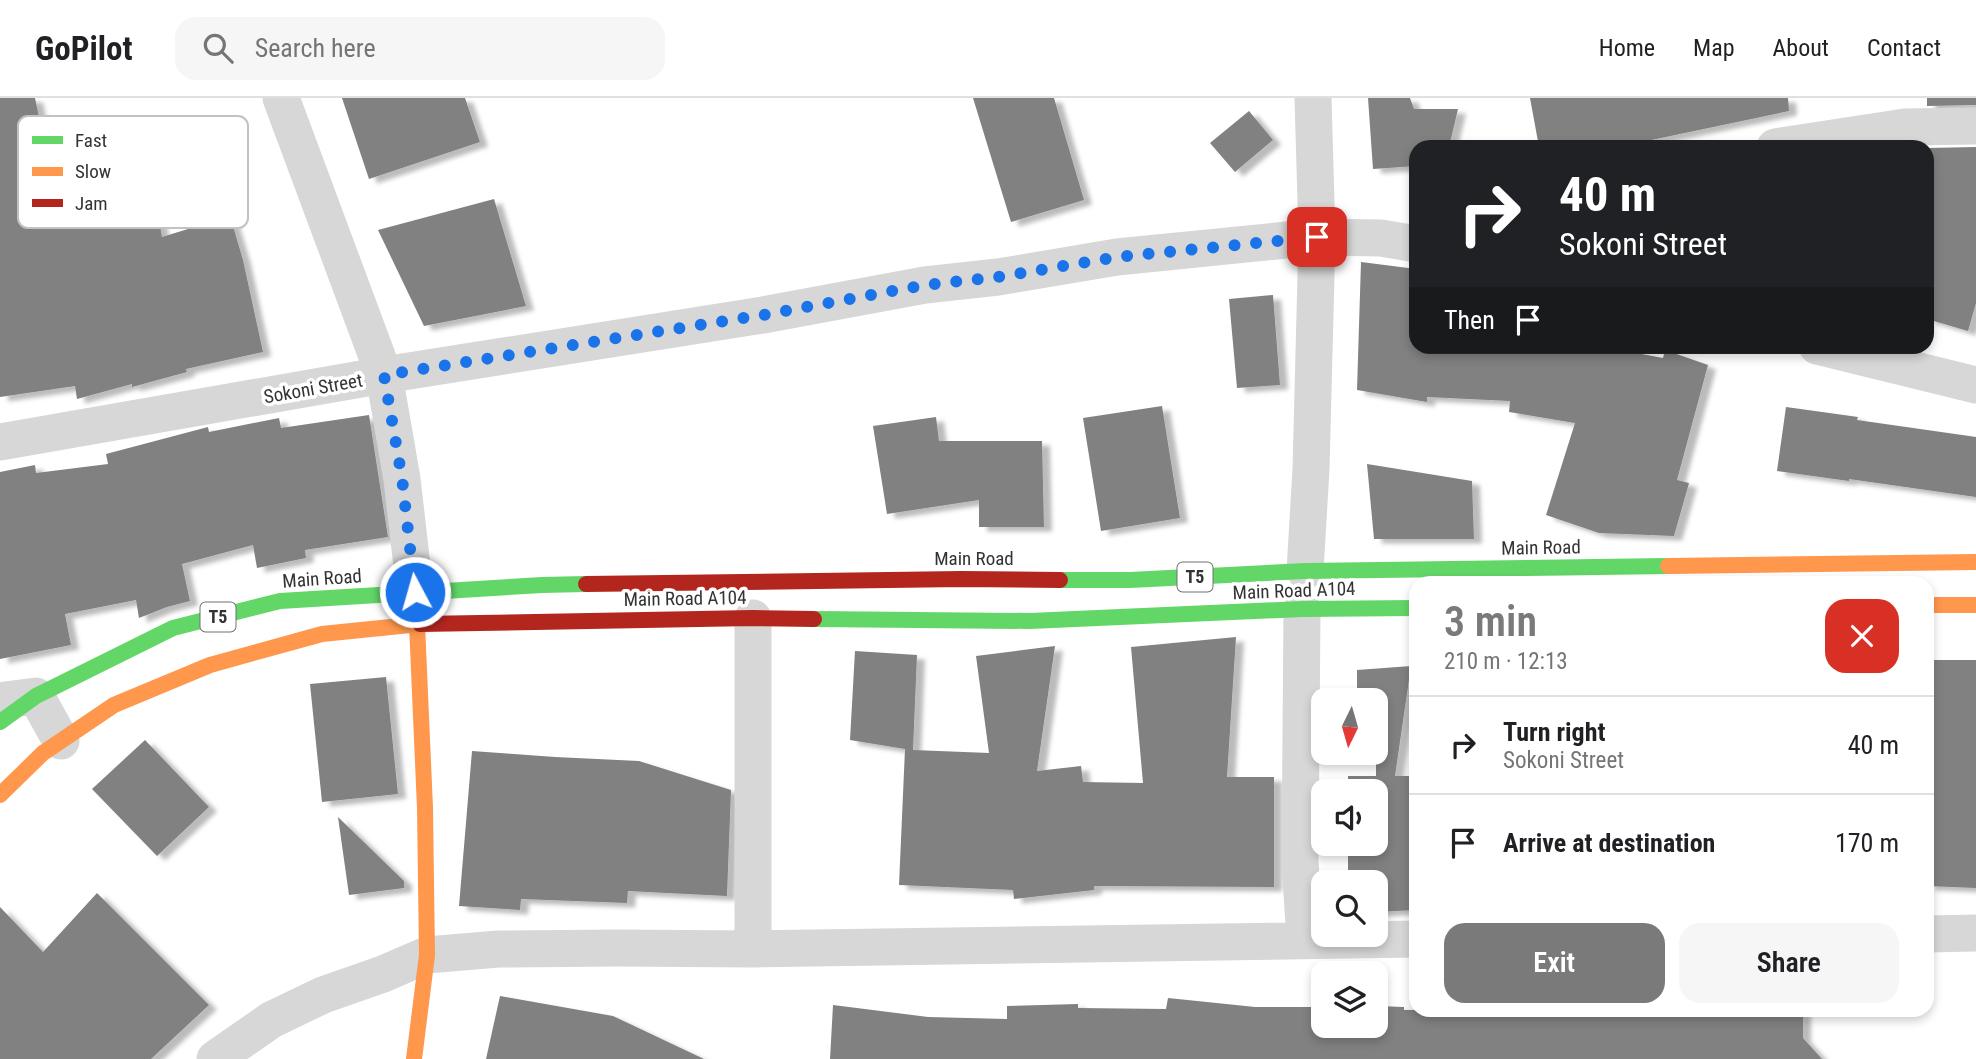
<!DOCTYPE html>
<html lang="en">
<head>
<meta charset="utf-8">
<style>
	body { margin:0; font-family:"Roboto Condensed",sans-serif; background:#f6f6f6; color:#202124; height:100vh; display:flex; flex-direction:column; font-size:26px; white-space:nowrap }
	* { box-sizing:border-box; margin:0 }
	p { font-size:23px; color:#757577 }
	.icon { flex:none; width:38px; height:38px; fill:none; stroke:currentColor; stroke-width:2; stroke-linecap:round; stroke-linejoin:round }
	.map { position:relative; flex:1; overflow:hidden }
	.details { position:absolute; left:1409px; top:478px; width:525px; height:441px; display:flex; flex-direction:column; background:#fff; border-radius:21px; box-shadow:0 4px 10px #0003 }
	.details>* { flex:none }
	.hud { position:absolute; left:1409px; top:42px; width:525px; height:214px; border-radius:21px; box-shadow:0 4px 10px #0003; background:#202124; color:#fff; overflow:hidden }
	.needle { width:46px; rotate:185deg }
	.controls { position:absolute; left:1311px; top:590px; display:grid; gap:14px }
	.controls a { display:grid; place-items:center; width:77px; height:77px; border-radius:14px; background:#fff; box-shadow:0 4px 10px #0003; font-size:35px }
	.pin { position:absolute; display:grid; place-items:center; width:60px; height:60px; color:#fff; margin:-30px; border-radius:14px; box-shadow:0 4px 10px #0006 }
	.me { position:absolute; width:77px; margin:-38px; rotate:354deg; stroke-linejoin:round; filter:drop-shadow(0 0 5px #0008) }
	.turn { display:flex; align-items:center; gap:24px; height:147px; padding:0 35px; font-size:32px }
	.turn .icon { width:91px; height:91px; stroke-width:2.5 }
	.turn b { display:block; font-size:49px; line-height:60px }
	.then { display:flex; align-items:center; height:66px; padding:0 35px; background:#0003; gap:14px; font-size:26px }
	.round { display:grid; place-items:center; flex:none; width:74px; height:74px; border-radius:21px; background:#f6f6f6 }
	.summary { display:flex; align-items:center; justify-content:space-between; height:119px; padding:0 35px }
	h1 { font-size:42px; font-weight:600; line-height:52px; color:#7a7a7a }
	.button { display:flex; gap:14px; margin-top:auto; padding:14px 35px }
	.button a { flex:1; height:80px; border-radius:21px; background:#7a7a7a; color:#fff; font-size:28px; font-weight:600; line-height:80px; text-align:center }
	.button a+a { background:#f6f6f6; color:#202124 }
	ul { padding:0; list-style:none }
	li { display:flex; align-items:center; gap:21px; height:98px; padding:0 35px; border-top:2px solid #e0e0e0 }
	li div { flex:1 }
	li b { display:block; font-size:26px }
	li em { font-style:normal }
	header { display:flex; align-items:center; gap:42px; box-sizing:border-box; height:98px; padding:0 35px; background:#fff; border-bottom:2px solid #e0e0e0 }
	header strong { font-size:33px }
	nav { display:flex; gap:38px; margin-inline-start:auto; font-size:24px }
	.search { width:490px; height:63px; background:#f6f6f6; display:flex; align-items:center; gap:18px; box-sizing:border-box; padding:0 24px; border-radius:21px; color:#757577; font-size:26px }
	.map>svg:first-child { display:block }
	.building { fill:#818181; filter:url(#shadow) }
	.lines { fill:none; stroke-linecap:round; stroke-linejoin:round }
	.street { stroke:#d7d7d7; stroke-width:37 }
	.fast { stroke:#63d668; stroke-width:16 }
	.slow { stroke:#ff974d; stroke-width:16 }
	.jam { stroke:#b3261e; stroke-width:16 }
	.route { stroke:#1a73e8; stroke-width:12; stroke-dasharray:0 21.6 }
	.labels { text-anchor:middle; stroke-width:7; stroke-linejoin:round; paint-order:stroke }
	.shield { fill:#fff; stroke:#707070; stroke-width:2 }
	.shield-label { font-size:18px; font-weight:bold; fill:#333 }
	.street-label { font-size:19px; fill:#333; stroke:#fff }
	.key { fill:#fff; stroke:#c2c2c2; stroke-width:2 }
	.key-label { font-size:19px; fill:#333 }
</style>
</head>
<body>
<header>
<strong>GoPilot</strong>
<div class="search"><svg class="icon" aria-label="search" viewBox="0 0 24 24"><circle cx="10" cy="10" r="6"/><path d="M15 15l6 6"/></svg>Search here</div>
<nav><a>Home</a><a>Map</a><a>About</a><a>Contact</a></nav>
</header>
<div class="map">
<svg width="1976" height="961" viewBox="0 0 1976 961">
	<defs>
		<filter id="shadow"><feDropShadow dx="8" dy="4.5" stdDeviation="2" flood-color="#0004"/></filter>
	</defs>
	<rect width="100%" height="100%" fill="#fff"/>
	<path class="building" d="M 0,0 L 35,0 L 56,98 L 151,77 L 162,139 L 230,118 L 243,162 L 263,254 L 186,271 L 187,274 L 132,289 L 132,286 L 77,301 L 75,288 L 0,299 Z
		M 342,0 L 465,0 L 480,44 L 369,81 Z
		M 973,0 L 1054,0 L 1084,102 L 1011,124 Z
		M 1368,0 L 1410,0 L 1414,11 L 1458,11 L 1449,49 L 1416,49 L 1416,68 L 1373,71 Z
		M 1530,0 L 1788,0 L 1789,13 L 1618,49 L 1539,49 Z
		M 1927,0 L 1976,0 L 1976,7 L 1927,8 Z
		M 1249,13 L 1273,42 L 1235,74 L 1210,45 Z
		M 1976,49 L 1976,205 L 1968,233 L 1927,221 L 1927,50 Z
		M 494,101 L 526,208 L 424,228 L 378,132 Z
		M 1361,164 L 1416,171 L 1416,248 L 1599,248 L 1663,260 L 1665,252 L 1708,267 L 1677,382 L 1689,385 L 1674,438 L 1599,435 L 1546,417 L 1575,325 L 1509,314 L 1510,303 L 1427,299 L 1427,304 L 1357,292 Z
		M 1273,197 L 1280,287 L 1237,290 L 1229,201 Z
		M 1162,308 L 1180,420 L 1101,433 L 1083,320 Z
		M 1786,309 L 1858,319 L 1857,322 L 1976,339 L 1976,399 L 1849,381 L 1849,383 L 1777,373 Z
		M 369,317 L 388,439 L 305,452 L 306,460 L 257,470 L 253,447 L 182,466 L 190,503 L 167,509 L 139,520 L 136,502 L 65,516 L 71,547 L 0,561 L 0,374 L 35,367 L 36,375 L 108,366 L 106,356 L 208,329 L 209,334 L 279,320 L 281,330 Z
		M 936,319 L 939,343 L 1042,343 L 1044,429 L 979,429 L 979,402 L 887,416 L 873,328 Z
		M 1367,366 L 1472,383 L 1474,441 L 1374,441 Z
		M 1236,539 L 1227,679 L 1274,679 L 1274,789 L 1094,788 L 1094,792 L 1014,801 L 1013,792 L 899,787 L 905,651 L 850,642 L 855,553 L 917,557 L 913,652 L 989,655 L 976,558 L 1055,548 L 1037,673 L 1081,668 L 1083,684 L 1143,685 L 1131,549 Z
		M 1927,562 L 1976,562 L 1976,790 L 1927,788 Z
		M 1411,568 L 1395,678 L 1416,678 L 1416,812 L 1376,814 L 1376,784 L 1348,784 L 1348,746 L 1376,746 L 1376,693 L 1348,693 L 1348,678 L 1376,678 L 1376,602 L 1357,602 L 1357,572 Z
		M 386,579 L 398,696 L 322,704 L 310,586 Z
		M 145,642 L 209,709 L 157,758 L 92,691 Z
		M 472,653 L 555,659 L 639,663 L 731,692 L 727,798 L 628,793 L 627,805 L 521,801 L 520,812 L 459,808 Z
		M 338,719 L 404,783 L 404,790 L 349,797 Z
		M 97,795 L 209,907 L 151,961 L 0,961 L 0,809 L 43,854 Z
		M 500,898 L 613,918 L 704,961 L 486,961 Z
		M 1168,900 L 1255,909 L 1323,909 L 1323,928 L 1376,928 L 1376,908 L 1404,909 L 1404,912 L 1803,912 L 1803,940 L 1822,961 L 830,961 L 833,907 L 928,919 L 1007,921 L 1007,908 L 1078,906 L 1078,910 L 1166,911 Z"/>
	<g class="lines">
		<path class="street" d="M 281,0 L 384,277 L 402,381 L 415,494
			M 1775,49 L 1905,29 L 1976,28
			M 1817,248 L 1976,287
			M 0,344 L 384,277 L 763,217 L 925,187 L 998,179 L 1117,159 L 1317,139 L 1381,140 L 1416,146
			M 1305,473 L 1311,371 L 1317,139 L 1313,0
			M 1302,511 L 1300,764 L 1305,842
			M 753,520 L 753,851
			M 5,602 L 36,598 L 61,643
			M 1927,836 L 1976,835
			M 215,961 L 271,922 L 323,897 L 383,876 L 427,857 L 498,851 L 617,850 L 753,851 L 1416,841"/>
		<path class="fast" d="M 1060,482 L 1130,482 L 1305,473 L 1668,468
			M 814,521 L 1030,523 L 1302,511 L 1416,510
			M 0,624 L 36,598 L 173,530 L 280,503 L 542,487 L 586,486"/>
		<path class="slow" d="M 1668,468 L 1976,464
			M 1927,507 L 1976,507
			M 0,697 L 43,655 L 114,607 L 210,567 L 322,536 L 420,526
			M 414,961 L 427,857 L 425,710 L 417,526"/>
		<path class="jam" d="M 586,486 L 961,481 L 1060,482
			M 420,526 L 753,520 L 814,521"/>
	</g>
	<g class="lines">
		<path class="route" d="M 415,494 L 402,380 L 384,277 L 763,217 L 925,187 L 998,179 L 1117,159 L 1317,139"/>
	</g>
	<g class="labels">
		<g class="shield">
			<rect x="1177.5" y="464.5" width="35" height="29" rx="5"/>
			<rect x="200.5" y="504.5" width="35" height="29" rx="5"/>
		</g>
		<g class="shield-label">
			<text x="1195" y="485">T5</text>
			<text x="218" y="525">T5</text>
		</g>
		<g class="street-label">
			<text transform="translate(313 290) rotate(-10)" y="7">Sokoni Street</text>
			<text transform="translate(1541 449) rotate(-1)" y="7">Main Road</text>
			<text x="974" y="467">Main Road</text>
			<text transform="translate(322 480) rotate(-4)" y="7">Main Road</text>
			<text transform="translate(1294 492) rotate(-2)" y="7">Main Road A104</text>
			<text transform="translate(685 500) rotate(-1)" y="7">Main Road A104</text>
		</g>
	</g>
	<rect x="18" y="18" width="230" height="112" rx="10" class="key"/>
	<rect x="32" y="38" width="31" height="8" fill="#63d668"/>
	<rect x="32" y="69" width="31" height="9" fill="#ff974d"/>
	<rect x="32" y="101" width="31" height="8" fill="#b3261e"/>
	<g class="key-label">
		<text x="75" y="49">Fast</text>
		<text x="75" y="80">Slow</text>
		<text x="75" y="112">Jam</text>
	</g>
</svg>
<div class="controls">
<a><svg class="needle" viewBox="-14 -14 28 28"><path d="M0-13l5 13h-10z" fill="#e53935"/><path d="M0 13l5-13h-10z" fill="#757577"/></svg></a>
<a><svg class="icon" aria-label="sound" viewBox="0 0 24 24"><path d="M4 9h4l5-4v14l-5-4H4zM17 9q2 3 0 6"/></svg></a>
<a><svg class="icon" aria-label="search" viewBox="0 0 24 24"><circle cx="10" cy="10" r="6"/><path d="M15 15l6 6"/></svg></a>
<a><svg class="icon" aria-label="layers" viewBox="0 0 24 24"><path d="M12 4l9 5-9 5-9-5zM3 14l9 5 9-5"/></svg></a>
</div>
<div class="pin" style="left:1317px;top:139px;background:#d93025"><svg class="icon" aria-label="arrive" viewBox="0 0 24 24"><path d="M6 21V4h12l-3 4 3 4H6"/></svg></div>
<svg class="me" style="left:415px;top:494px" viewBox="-20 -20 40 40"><circle r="17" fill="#1a73e8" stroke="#fff" stroke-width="3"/><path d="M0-11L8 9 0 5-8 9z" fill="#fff"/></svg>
<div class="hud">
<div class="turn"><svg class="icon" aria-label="right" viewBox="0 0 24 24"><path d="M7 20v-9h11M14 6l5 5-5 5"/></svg><div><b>40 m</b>Sokoni Street</div></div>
<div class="then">Then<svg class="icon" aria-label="arrive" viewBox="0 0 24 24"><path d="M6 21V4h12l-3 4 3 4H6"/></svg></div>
</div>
<section class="details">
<div class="summary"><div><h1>3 min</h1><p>210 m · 12:13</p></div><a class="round" style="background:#d93025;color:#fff"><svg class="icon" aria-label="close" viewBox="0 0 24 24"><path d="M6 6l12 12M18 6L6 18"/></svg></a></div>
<ul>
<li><svg class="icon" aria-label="right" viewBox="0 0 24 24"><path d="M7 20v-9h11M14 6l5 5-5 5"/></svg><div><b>Turn right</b><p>Sokoni Street</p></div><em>40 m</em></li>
<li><svg class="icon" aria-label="arrive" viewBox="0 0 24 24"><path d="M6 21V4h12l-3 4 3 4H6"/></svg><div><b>Arrive at destination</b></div><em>170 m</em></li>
</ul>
<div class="button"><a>Exit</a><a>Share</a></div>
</section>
</div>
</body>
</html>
